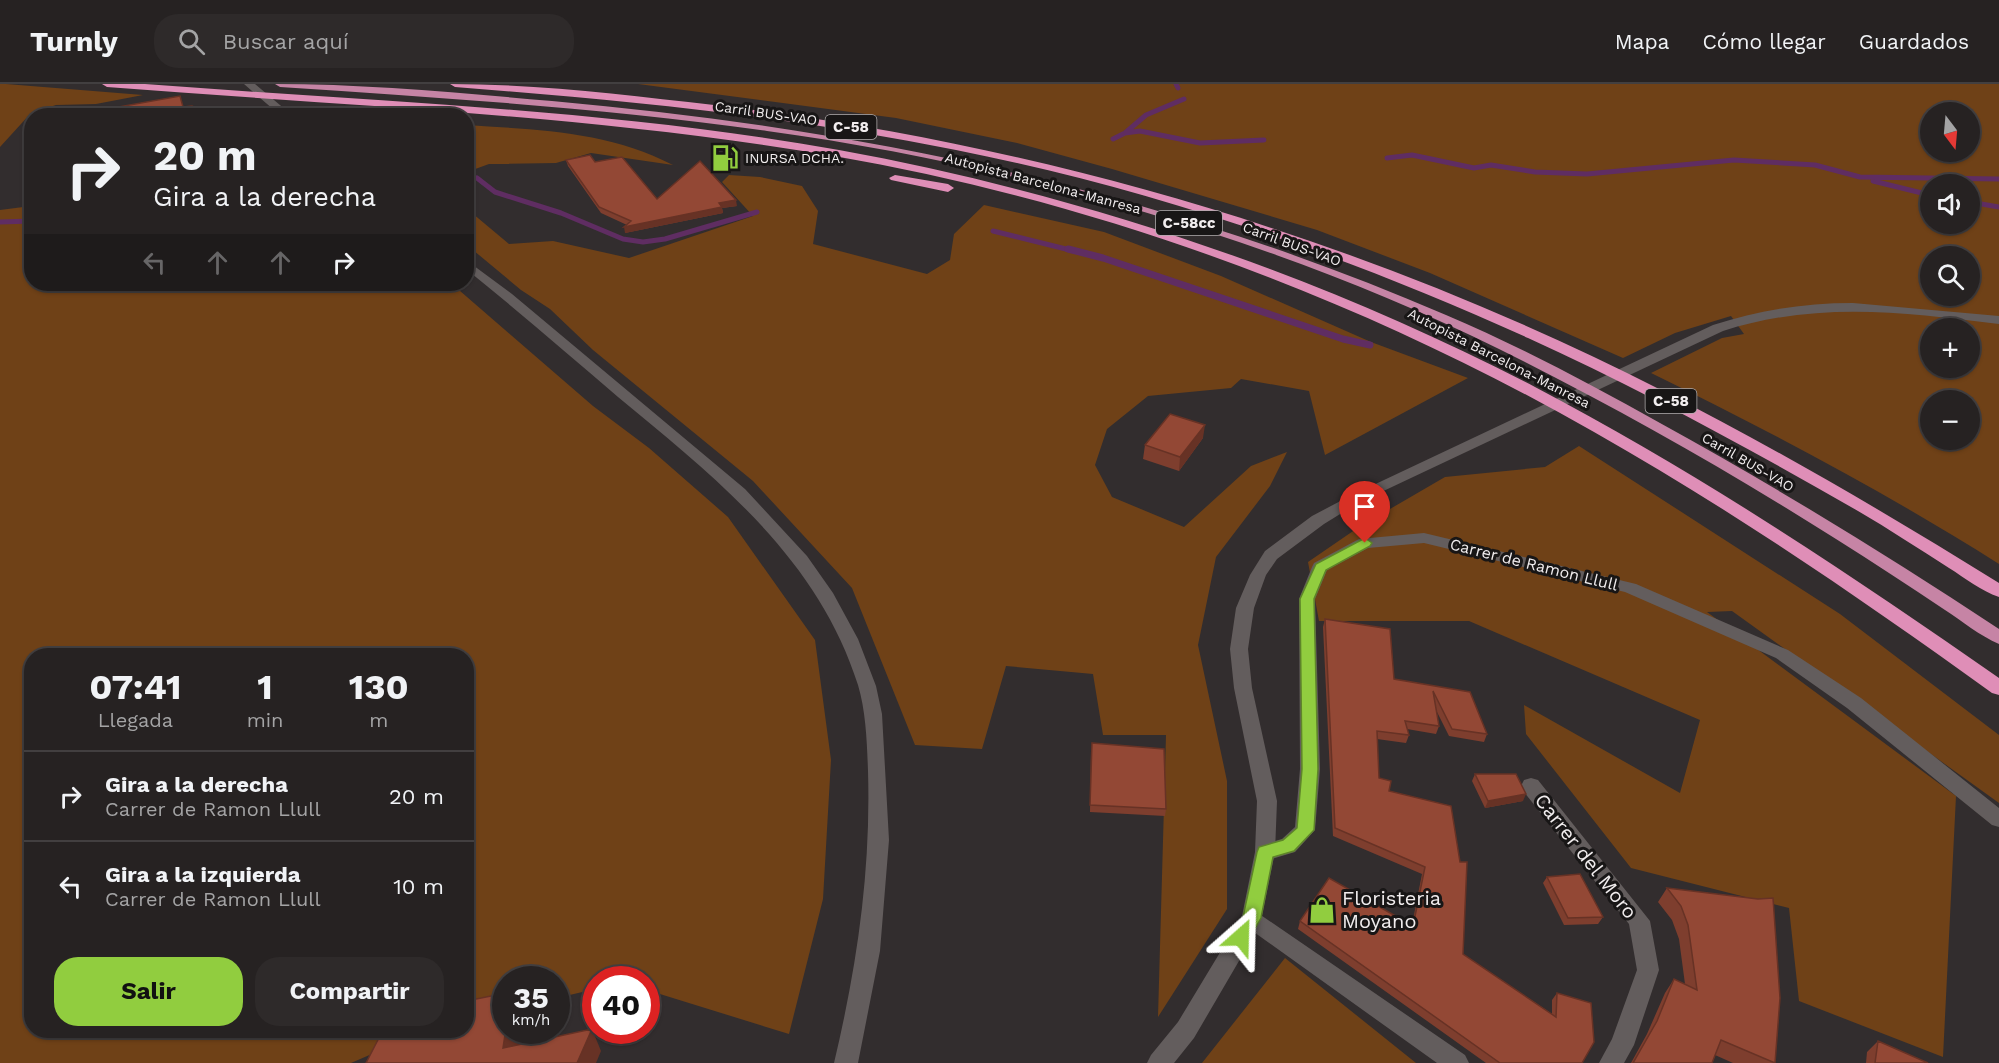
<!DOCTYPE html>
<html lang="es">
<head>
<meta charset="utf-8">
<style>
	body { margin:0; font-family:"Work Sans",sans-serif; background:#2e2a2a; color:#f1f3f6; height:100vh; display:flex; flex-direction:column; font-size:22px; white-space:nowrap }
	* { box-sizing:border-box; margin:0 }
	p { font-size:20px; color:#a4a4a5 }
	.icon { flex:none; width:33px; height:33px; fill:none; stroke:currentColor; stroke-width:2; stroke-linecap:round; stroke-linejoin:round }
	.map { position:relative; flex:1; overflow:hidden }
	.sheet { position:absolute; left:24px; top:564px; width:450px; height:390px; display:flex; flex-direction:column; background:#262222; border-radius:24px; box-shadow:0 2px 4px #0004,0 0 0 2px #423f40 }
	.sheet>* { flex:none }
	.hud { position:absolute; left:24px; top:24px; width:450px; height:183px; border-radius:24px; box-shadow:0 2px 4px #0004,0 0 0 2px #423f40; background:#262222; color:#f1f3f6; overflow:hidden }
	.needle { width:39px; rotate:164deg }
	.fabs { position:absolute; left:1920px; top:18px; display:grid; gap:12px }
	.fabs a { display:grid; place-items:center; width:60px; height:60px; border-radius:50%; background:#262222; box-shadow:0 2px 4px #0004,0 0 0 2px #423f40; font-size:30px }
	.speed { position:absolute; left:492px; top:882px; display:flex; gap:12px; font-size:30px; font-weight:700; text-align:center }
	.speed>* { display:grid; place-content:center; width:78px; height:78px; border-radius:50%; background:#262222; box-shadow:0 2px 4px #0004,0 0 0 2px #423f40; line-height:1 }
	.speed small { font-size:15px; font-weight:400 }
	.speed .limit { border:9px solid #d22; background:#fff; color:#111 }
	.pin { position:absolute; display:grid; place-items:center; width:51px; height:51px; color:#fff; margin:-62px -26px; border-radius:50% 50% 50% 0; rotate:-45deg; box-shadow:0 0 6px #0007 }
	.pin .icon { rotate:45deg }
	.me { position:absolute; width:66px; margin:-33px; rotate:25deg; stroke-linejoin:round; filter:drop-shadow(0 0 4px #0008) }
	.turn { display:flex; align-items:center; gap:21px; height:126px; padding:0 30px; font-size:27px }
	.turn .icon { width:78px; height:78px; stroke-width:2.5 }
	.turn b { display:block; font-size:42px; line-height:51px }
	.lanes { display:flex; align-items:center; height:57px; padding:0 30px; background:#0003; justify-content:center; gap:30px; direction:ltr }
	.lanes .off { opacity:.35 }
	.eta { display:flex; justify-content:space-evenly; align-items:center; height:102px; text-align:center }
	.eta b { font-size:36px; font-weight:700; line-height:42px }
	.primary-button { display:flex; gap:12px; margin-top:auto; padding:12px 30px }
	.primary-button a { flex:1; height:69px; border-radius:24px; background:#91cd3f; color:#111; font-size:24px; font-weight:700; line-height:69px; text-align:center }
	.primary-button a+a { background:#2e2a2a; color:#f1f3f6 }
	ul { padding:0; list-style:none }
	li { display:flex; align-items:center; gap:18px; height:90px; padding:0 30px; border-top:2px solid #423f40 }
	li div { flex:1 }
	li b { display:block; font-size:22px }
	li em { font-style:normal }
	header { display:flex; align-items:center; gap:36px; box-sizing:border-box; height:84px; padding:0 30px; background:#262222; border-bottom:2px solid #423f40 }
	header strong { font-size:28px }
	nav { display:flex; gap:33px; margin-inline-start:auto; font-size:21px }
	.search { width:420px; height:54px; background:#2e2a2a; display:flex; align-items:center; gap:15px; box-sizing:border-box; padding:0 21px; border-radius:24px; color:#a4a4a5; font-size:22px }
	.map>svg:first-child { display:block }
	.green { fill:#6f4117; fill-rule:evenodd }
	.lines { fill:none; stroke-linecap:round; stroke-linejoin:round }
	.stream-far1 { stroke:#5f2d62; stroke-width:5 }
	.stream { stroke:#5f2d62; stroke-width:7 }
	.minor { fill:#635d5d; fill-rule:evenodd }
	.tertiary { fill:#635d5d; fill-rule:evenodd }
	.secondary { fill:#635d5d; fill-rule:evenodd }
	.trunk { fill:#c684a5; fill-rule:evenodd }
	.motorway { fill:#df8eb7; fill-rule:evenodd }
	.wall { fill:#7e3e2e }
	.shaded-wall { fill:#673225 }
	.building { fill:#934835; stroke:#673225; stroke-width:1.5 }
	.route { fill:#91cd3f; stroke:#5e8529; stroke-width:1.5 }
	.labels { text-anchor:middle; stroke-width:6; stroke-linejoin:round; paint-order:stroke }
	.far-street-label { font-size:14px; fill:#f1edee; stroke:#181616 }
	.far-poi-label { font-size:14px; fill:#f1edee; stroke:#181616; text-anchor:start }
	.shield { fill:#181616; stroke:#b0acad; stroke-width:1.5 }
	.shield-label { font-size:15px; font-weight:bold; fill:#f1edee }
	.street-label { font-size:16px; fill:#f1edee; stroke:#181616 }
	.near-street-label { font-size:20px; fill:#f1edee; stroke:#181616 }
	.near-poi-label { font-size:20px; fill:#f1edee; stroke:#181616; text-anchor:start }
</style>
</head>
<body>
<header>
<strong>Turnly</strong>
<div class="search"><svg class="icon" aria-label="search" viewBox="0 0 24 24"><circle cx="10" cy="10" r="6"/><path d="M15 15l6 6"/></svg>Buscar aquí</div>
<nav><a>Mapa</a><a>Cómo llegar</a><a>Guardados</a></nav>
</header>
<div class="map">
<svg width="1999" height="979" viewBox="0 0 1999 979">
	<rect width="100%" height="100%" fill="#322d2e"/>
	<path class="green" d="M 0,0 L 6,0 L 143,11 L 96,20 L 56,21 L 31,29 L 0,63 Z
		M 638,0 L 1999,0 L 1999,480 C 1887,409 1771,348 1651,289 L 1722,254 L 1744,250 L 1731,232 L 1675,249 L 1623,274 L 1430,189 L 1317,146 L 1112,85 L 1017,59 L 896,34 ZM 1930,28 L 1970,28 L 1970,68 L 1930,68 ZM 1930,100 L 1970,100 L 1970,140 L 1930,140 ZM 1930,172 L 1970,172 L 1970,212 L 1930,212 ZM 1930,244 L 1970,244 L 1970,284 L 1930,284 ZM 1930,316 L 1970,316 L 1970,356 L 1930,356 Z
		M 467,41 C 538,46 608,47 673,81 L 591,69 L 556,79 L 489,80 L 467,88 Z
		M 729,91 L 760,93 L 802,102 L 818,127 L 813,160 L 927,190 L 950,176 L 954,150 L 984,121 L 1104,148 L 1221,192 L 1371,258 L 1468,294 L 1325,371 L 1309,307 L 1241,295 L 1231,304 L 1148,312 L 1107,345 L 1095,381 L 1112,413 L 1184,443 L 1251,382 L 1287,368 L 1270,402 L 1216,473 L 1198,561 L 1227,697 L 1227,825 L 1158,933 L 1166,651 L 1103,651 L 1093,590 L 1006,582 L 982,665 L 915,661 L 852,504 L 753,397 L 593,266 L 550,225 L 521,206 L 467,161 L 466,124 L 509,160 L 553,157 L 629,174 L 753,132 L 722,98 Z
		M 31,122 L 32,200 L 452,200 L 593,322 L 649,364 L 728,433 L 815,556 L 831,676 L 823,815 L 789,950 L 647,906 L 646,896 L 596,896 L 595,905 L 557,914 L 556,896 L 506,896 L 505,924 L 467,933 L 466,572 L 32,572 L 32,946 L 425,947 L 351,979 L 0,979 L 0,126 Z
		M 1579,362 L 1840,530 L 1999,651 L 1999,719 L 1732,527 L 1707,528 L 1956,712 L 1943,973 L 1799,917 L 1789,824 L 1631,784 L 1526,650 L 1524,621 L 1680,709 L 1700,636 L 1469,537 L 1319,537 L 1308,478 L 1359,443 L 1445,393 L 1545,383 Z
		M 1285,874 L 1416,979 L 1202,979 Z"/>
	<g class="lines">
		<path class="stream-far1" d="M 1176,0 L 1178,4
			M 1125,49 L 1140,47 L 1200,59 L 1264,56
			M 1113,55 L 1125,49 L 1146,31 L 1184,15
			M 1387,74 L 1412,71 L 1474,84 L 1491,81 L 1535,88 L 1587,90 L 1734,76 L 1815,81 L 1860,93 L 1999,95
			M 477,94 L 495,108 L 561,129 L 623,155 L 643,158 L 665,155 L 757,128
			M 1873,97 L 1930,111
			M 1970,118 L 1999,123
			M 0,138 L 32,137
			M 993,147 L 1074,167"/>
		<path class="stream" d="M 1068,165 L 1103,174 L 1343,255 L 1370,261"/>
		<path class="minor" d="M 1424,449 L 1636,500 L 1788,566 L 1861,614 L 1999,724 L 1999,743 L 1992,741 L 1847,624 L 1776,574 L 1625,508 L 1424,459 L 1368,464 L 1327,486 L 1315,515 L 1320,685 L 1315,746 L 1295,768 L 1265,777 L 1258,774 L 1255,768 L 1258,762 L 1282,755 L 1295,743 L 1300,685 L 1299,515 L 1312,483 L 1314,479 L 1359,455 Z
			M 1531,694 L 1538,696 L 1650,837 L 1659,886 L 1634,961 L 1624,979 L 1599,979 L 1612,955 L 1637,886 L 1629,840 L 1524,708 L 1521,702 L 1524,696 Z
			M 1252,825 L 1465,971 L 1469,979 L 1437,979 L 1244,841 L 1241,834 L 1244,827 Z"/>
		<path class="tertiary" d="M 1853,219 L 1999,232 L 1999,240 C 1903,228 1817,217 1723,247 L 1358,419 L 1324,440 L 1277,475 L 1266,491 L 1254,524 L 1248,565 L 1252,604 L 1277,717 L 1275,768 L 1260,841 L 1194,954 L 1174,979 L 1147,979 L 1151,971 L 1178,938 L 1242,832 L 1255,768 L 1257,717 L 1234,604 L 1230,565 L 1236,524 L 1250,491 L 1265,467 L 1312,432 L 1348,413 L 1713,241 C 1760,226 1804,219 1853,219 Z"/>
		<path class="secondary" d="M 244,0 L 255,0 L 293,32 L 281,32 Z
			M 466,176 L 512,210 L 745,405 L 807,472 L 833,509 L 858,555 L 876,602 L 882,630 L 889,756 L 880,867 L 858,979 L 834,979 C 857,882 871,787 868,687 C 867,659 866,628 858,601 C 818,474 717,395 618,313 C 568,270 518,227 466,185 Z"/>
		<path class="trunk" d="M 275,0 C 367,0 460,9 552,17 C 865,45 1156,106 1446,231 C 1519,262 1590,300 1660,339 C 1776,403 1889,472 1999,545 L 1999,560 C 1980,552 1962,537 1945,526 C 1909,502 1873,478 1836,455 C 1727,386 1614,322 1499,265 C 1273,154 1016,81 767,47 C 606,24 443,14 280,3 Z"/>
		<path class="motorway" d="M 102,0 L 145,0 C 377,18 611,25 839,66 C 1081,110 1317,190 1535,303 C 1697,388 1849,489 1999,594 L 1999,611 L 1992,609 C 1863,516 1732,426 1594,348 C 1359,214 1100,118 834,72 C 594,31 349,22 107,3 Z
			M 450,0 C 538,0 626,11 714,21 C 1043,60 1365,155 1661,306 C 1777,365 1888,430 1999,499 L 1999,513 C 1981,507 1965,494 1949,484 C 1919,465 1889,445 1858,427 C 1750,365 1642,306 1528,254 C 1346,171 1152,105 956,66 C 790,32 623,16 455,3 Z
			M 895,91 L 948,100 L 954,104 L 948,108 L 891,96 L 889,94 Z"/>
	</g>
	<path class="wall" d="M 566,76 L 595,78 L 657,115 L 737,122 L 722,124 L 723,129 L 625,149 L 627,141 L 601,129 L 568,82 Z
		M 1203,354 L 1179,387 L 1143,375 L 1145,361 Z
		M 1325,535 L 1394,595 L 1470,608 L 1487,650 L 1484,658 L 1449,652 L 1436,626 L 1439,642 L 1436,650 L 1407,645 L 1409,651 L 1406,659 L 1377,655 L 1379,694 L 1389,707 L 1451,722 L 1463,870 L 1552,930 L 1552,916 L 1557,909 L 1582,979 L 1486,979 L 1298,845 L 1300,837 L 1412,841 L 1422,790 L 1333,752 L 1323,543 Z
		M 1091,666 L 1166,725 L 1165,732 L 1090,728 Z
		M 1475,690 L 1523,717 L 1485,724 L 1472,697 Z
		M 1547,793 L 1603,833 L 1598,840 L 1564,841 L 1543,799 Z
		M 1667,804 L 1758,815 L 1775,979 L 1733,979 L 1715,971 L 1712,979 L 1631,979 L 1647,950 L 1665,909 L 1674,895 L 1685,900 L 1679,855 L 1672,836 L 1658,818 Z
		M 1878,957 L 1928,979 L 1866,979 L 1867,968 Z"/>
	<path class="shaded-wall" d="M 736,116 L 737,122 L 722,124 L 723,129 L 625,149 L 624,143 L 719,119 Z
		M 1205,341 L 1203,354 L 1179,387 L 1180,373 Z
		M 1526,710 L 1523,717 L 1485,724 L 1488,717 Z
		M 592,945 L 601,967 L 596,979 L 577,979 Z
		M 506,946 L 520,946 L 515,979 L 503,964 Z"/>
	<path class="building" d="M 180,12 L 183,23 L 192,22 L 207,29 L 206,32 L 111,32 L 107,25 Z
		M 590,71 L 595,78 L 622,73 L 657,115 L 700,77 L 736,116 L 719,119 L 722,123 L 624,143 L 631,137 L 599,123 L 566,76 Z
		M 1170,330 L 1205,341 L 1180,373 L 1145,361 Z
		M 1325,535 L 1390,545 L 1394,595 L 1470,608 L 1487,650 L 1452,645 L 1433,607 L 1439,642 L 1405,637 L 1409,651 L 1377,647 L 1379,694 L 1391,697 L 1389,707 L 1451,722 L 1460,778 L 1467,778 L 1463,870 L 1556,933 L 1557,909 L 1591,919 L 1594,958 L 1582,979 L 1500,979 L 1300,837 L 1329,794 L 1413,842 L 1425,783 L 1335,744 Z
		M 1092,659 L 1164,665 L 1166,725 L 1090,721 Z
		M 1475,690 L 1516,690 L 1526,710 L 1488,717 Z
		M 1580,790 L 1603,833 L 1568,834 L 1547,793 Z
		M 1667,804 L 1758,815 L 1773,814 L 1780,914 L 1775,979 L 1721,956 L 1712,979 L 1633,979 L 1657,937 L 1674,895 L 1697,906 L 1688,841 L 1681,822 Z
		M 506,909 L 506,944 L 503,964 L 592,945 L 577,979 L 366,979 L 383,946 L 466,946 L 466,917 Z
		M 1878,957 L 1928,979 L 1875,979 Z"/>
	<path class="route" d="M 1365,454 L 1372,459 L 1370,462 L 1326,486 L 1314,515 L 1318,685 L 1314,746 L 1294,767 L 1273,773 L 1261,834 L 1247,859 L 1241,861 L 1234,859 L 1232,853 L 1243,833 L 1257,768 L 1259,763 L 1283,756 L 1297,744 L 1302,685 L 1300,515 L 1316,480 Z"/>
	<defs>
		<symbol id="fuel-bare" viewBox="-9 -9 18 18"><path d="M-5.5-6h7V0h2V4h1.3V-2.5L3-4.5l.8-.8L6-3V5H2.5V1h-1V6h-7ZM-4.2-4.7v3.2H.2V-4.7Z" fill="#91cd3f" stroke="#181616" stroke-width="2.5" paint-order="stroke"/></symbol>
		<symbol id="shop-bare" viewBox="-9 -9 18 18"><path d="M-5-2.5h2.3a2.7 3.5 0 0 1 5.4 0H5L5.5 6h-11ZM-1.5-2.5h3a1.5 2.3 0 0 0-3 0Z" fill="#91cd3f" stroke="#181616" stroke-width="2.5" paint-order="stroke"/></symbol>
	</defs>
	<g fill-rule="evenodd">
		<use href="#fuel-bare" x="706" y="55" width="38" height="38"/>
		<use href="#shop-bare" x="1303" y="807" width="38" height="38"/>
	</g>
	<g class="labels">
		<g class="far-street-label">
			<text transform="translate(766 29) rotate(8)" y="5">Carril BUS-VAO</text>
			<text transform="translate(1043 99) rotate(15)" y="5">Autopista Barcelona-Manresa</text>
			<text transform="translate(1292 160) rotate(20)" y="5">Carril BUS-VAO</text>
			<text transform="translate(1499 274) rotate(27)" y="5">Autopista Barcelona-Manresa</text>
			<text transform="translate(1748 378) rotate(30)" y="5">Carril BUS-VAO</text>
		</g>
		<g class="far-poi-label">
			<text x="745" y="79">INURSA DCHA.</text>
		</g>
		<g class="shield">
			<rect x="825.5" y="31" width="51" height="24" rx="4.5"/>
			<rect x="1156" y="127" width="66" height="24" rx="4.5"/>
			<rect x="1645.5" y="305" width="51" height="24" rx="4.5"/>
		</g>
		<g class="shield-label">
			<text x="851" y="48">C-58</text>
			<text x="1189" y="144">C-58cc</text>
			<text x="1671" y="322">C-58</text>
		</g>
		<g class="street-label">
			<text transform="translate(1534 480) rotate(14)" y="6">Carrer de Ramon Llull</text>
		</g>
		<g class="near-street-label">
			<text transform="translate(1586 772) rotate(52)" y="7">Carrer del Moro</text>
		</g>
		<g class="near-poi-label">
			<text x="1342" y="821">Floristeria<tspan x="1342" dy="23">Moyano</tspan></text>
		</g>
	</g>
</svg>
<div class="fabs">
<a><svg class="needle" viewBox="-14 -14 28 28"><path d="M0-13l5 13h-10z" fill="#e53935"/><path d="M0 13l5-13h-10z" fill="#a4a4a5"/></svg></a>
<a><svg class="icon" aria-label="sound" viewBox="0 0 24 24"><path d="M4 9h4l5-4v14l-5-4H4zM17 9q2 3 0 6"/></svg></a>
<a><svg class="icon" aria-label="search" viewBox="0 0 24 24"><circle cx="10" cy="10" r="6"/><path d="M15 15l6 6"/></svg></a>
<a>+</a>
<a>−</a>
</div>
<div class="speed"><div>35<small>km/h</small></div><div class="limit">40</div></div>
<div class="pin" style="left:1365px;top:459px;background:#d93025"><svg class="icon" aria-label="arrive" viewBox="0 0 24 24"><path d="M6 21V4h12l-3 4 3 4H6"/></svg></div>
<svg class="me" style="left:1241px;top:853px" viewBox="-20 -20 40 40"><path d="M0-17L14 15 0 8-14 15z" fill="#91cd3f" stroke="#fff" stroke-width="4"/></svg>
<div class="hud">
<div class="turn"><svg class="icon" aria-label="right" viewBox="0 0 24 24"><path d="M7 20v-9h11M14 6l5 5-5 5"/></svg><div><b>20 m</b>Gira a la derecha</div></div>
<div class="lanes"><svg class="icon off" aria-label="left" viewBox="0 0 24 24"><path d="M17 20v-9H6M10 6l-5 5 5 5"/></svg><svg class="icon off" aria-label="ahead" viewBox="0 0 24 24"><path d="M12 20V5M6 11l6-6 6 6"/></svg><svg class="icon off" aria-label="ahead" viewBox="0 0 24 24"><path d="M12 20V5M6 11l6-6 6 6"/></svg><svg class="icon" aria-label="right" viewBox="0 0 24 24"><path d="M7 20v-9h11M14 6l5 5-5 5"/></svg></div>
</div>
<section class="sheet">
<div class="eta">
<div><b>07:41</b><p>Llegada</p></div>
<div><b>1</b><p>min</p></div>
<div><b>130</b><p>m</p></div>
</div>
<ul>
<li><svg class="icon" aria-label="right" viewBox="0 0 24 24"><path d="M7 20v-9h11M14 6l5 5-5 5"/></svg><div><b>Gira a la derecha</b><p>Carrer de Ramon Llull</p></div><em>20 m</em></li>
<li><svg class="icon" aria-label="left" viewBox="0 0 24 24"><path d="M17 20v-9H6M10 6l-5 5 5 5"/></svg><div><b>Gira a la izquierda</b><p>Carrer de Ramon Llull</p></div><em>10 m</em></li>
</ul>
<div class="primary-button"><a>Salir</a><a>Compartir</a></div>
</section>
</div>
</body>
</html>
